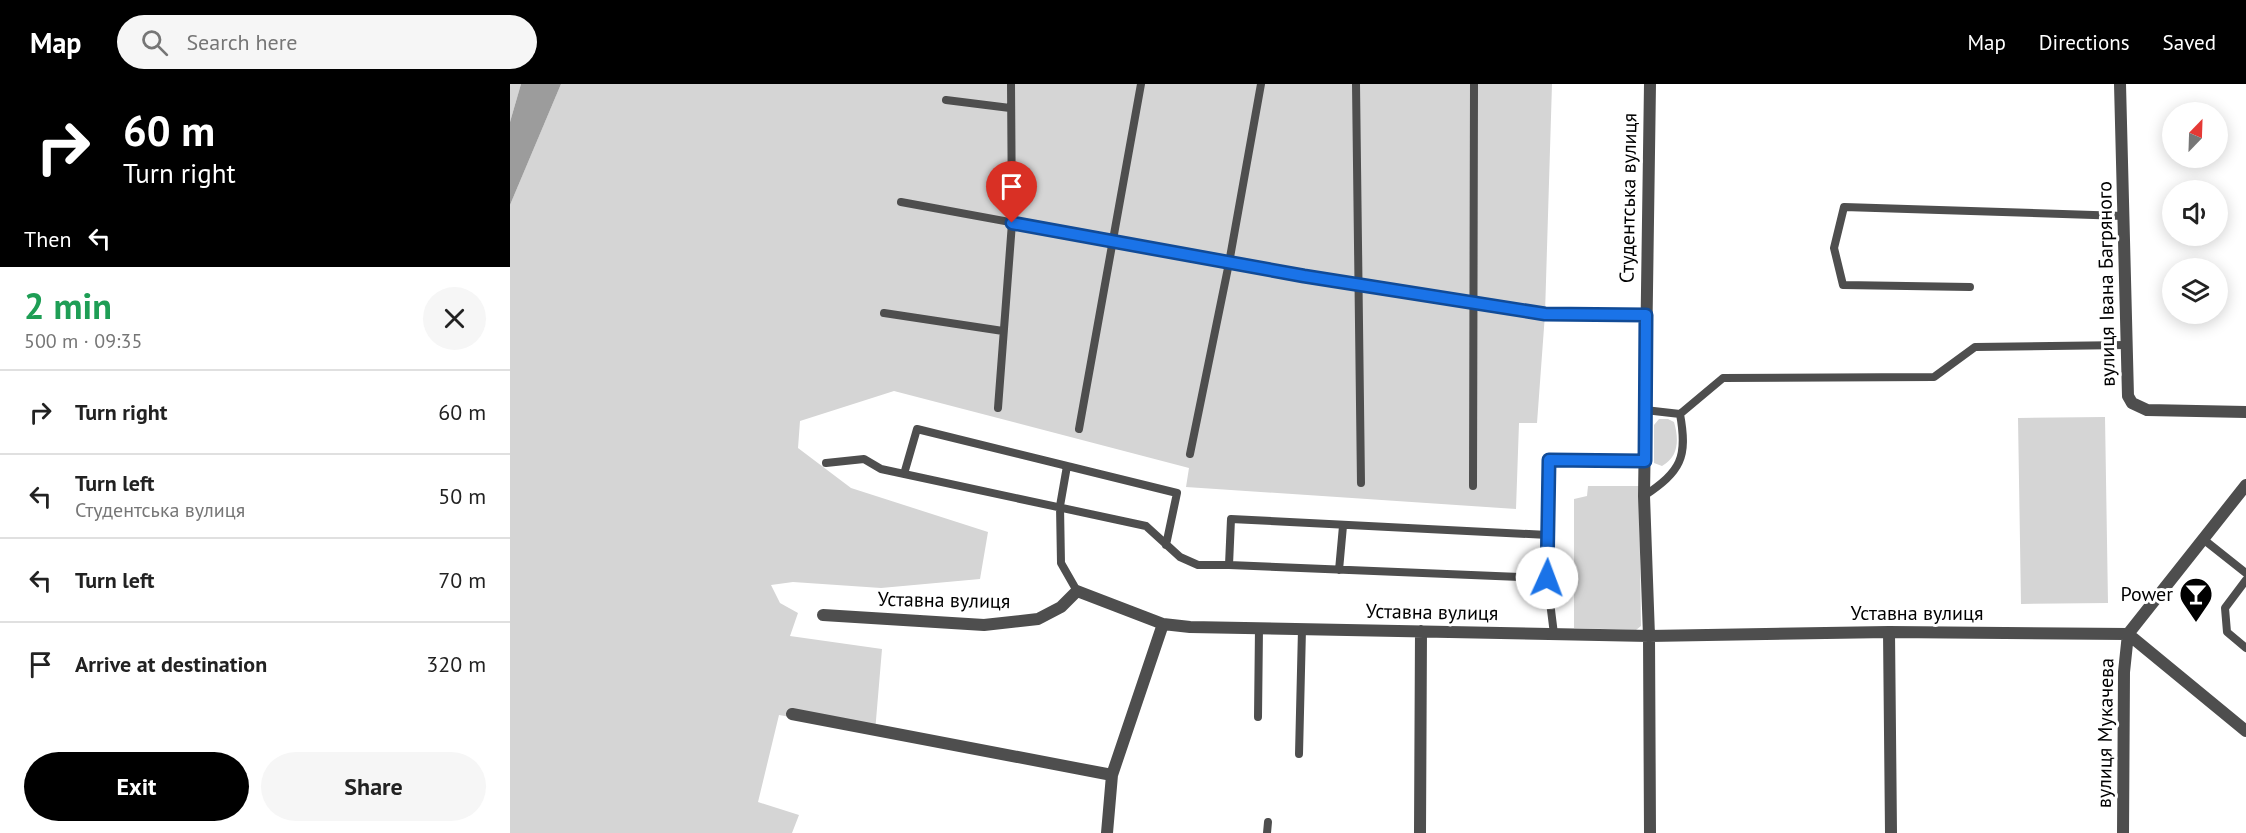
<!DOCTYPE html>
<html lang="en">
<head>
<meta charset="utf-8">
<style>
	body { margin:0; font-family:"PT Sans",sans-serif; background:#f6f6f6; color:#222; height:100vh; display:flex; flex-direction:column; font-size:22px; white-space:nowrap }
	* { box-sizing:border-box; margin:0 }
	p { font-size:20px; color:#767676 }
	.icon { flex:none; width:33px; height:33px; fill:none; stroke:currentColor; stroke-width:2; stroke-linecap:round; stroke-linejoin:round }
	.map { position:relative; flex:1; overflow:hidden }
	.side { display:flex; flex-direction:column; background:#fff; width:510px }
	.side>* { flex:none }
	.hud { background:#000; color:#fff; overflow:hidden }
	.needle { width:39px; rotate:23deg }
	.controls { position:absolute; left:1652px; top:18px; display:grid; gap:12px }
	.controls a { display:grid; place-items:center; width:66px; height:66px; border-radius:50%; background:#fff; box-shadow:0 3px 15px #0003; font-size:30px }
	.pin { position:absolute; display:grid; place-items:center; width:51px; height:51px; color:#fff; margin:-62px -26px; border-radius:50% 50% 50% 0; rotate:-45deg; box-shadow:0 0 6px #0007 }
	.pin .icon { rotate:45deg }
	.me { position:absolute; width:66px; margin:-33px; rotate:2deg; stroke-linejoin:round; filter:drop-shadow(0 0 4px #0008) }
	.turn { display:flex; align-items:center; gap:21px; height:126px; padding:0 24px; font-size:27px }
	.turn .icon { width:78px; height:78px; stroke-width:2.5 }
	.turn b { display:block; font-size:42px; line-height:51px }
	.then { display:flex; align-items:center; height:57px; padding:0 24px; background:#0003; gap:12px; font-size:22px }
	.round { display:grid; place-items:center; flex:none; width:63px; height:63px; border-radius:32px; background:#f6f6f6 }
	.head { display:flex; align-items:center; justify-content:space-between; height:102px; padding:0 24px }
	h1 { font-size:36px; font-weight:600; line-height:45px; color:#1e9e55 }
	.primary-button { display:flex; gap:12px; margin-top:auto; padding:12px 24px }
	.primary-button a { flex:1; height:69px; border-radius:36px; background:#000; color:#fff; font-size:24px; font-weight:600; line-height:69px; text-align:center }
	.primary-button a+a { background:#f6f6f6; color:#222 }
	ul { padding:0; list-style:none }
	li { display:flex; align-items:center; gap:18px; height:84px; padding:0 24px; border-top:2px solid #e0e0e0 }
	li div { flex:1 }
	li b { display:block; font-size:22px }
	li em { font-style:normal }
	header { display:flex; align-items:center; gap:36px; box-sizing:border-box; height:84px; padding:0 30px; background:#000; color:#fff }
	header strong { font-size:28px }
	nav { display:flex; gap:33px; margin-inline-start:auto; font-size:21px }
	.search { width:420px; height:54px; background:#f6f6f6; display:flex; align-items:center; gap:15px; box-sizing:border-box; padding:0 21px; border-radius:33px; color:#767676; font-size:22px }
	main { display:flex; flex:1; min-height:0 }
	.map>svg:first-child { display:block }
	.green { fill:#d5d5d5 }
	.water { fill:#9c9c9c }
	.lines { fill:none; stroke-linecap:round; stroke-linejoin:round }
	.service { stroke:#4e4e4e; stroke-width:8 }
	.minor { stroke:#4e4e4e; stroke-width:12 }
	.route-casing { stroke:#114b97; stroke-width:15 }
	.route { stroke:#1a73e8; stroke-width:10 }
	.labels { text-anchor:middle; stroke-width:6; stroke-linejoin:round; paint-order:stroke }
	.street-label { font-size:20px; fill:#000; stroke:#fff }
	.poi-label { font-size:20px; fill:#000; stroke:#fff; text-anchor:end }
</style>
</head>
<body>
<header>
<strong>Map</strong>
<div class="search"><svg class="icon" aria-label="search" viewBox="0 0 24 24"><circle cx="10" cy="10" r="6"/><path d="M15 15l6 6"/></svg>Search here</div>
<nav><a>Map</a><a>Directions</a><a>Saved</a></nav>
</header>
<main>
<section class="side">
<div class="hud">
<div class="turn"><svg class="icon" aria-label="right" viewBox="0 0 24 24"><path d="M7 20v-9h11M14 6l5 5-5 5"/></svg><div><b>60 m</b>Turn right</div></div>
<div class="then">Then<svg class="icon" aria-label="left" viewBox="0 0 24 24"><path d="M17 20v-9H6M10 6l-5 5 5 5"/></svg></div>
</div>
<div class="head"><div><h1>2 min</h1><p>500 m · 09:35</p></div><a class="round"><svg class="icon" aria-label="close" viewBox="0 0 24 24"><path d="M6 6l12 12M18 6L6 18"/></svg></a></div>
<ul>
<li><svg class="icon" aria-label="right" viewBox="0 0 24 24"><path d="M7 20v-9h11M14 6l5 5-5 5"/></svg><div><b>Turn right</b></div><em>60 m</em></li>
<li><svg class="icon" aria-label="left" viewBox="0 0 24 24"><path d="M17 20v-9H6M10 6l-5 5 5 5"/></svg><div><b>Turn left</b><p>Студентська вулиця</p></div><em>50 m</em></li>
<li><svg class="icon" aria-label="left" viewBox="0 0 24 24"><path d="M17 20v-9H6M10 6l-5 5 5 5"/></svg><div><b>Turn left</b></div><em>70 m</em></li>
<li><svg class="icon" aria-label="arrive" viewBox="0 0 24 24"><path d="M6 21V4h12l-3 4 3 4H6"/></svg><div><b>Arrive at destination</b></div><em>320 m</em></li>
</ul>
<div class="primary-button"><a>Exit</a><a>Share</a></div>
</section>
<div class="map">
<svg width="1736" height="749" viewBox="0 0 1736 749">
	<rect width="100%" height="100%" fill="#fff"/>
	<path class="green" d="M 0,0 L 11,0 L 0,38 Z
		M 51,0 L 1042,0 L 1035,230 L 1027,339 L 1009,339 L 1006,425 L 676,403 L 679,384 L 384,307 L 290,337 L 288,364 L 341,404 L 478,448 L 470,495 L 371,504 L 283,498 L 261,501 L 270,519 L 288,529 L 280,552 L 372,565 L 365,648 L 269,631 L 248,718 L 289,731 L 282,749 L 0,749 L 0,121 Z
		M 1595,333 L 1598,519 L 1511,520 L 1508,334 Z
		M 1149,335 L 1158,335 L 1164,338 C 1169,355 1169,373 1152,382 L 1144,379 L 1144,341 Z
		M 1078,402 L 1129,402 L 1131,542 L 1126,546 L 1064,544 L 1064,415 L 1077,412 Z"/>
	<path class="water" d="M 11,0 L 51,0 L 0,121 L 0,38 Z"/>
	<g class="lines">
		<path class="service" d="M 846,0 L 851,399
			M 436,16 L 500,24
			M 391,118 L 794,192 L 1035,230 L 1136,231
			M 1460,203 L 1333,201 L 1324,164 L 1334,123 L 1614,132
			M 374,229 L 493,247
			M 488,324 L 502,139 L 501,0
			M 1170,330 L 1213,294 L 1424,293 L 1465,263 L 1617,261
			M 569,345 L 631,0
			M 680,370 L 719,179 L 751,0
			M 316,379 L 354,375 L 371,385 L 636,442 L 670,473 L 688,481 L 719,481
			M 557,382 L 550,422 L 551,479 L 567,507
			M 394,390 L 407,345 L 667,409 L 656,461
			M 963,402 L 964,0
			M 1134,412 C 1171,387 1178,374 1170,330 L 1135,326
			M 1693,455 L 1736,489
			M 829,486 L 833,442
			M 1037,494 L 719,481 L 721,435 L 1038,451
			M 1736,496 L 1715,524 L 1717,548 L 1736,564
			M 1044,550 L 1037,494 L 1039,376 L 1135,377
			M 748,633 L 749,544
			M 789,670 L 792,545
			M 757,749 L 758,738"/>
		<path class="minor" d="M 1140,0 L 1134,412 L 1139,552 L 1140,749
			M 1610,0 L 1618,312 L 1622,319 L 1637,326 L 1736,328
			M 313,531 L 474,541 L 528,535 L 551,523 L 567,507 L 653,540 L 680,543 L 1139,552 L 1379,548 L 1618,550
			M 1379,548 L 1381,749
			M 1618,550 L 1736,647
			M 282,630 L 602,691
			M 597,749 L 602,691 L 653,540
			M 910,749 L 911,547
			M 1613,749 L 1614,588 L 1618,550 L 1736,401"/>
	</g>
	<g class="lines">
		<defs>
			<path id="route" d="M 502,139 L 794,192 L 1035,230 L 1136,231 L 1135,377 L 1039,376 L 1037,494"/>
		</defs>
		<use href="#route" class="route-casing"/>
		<use href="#route" class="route"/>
	</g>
	<defs>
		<symbol id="bar-pin" viewBox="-11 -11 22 30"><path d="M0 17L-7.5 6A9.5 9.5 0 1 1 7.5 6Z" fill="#000" stroke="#fff"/><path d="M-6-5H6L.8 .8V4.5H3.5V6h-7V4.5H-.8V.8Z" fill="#fff"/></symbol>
	</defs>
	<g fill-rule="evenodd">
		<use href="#bar-pin" x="1667" y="491" width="38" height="52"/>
	</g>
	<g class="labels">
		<g class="street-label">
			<text transform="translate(1118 114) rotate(-89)" y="7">Студентська вулиця</text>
			<text transform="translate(1596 200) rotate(-91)" y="7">вулиця Івана Багряного</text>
			<text transform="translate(434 516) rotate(1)" y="7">Уставна вулиця</text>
			<text transform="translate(922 528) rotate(1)" y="7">Уставна вулиця</text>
			<text x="1407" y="536">Уставна вулиця</text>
			<text transform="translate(1595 649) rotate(-89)" y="7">вулиця Мукачева</text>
		</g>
		<g class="poi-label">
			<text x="1663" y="517">Power</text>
		</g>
	</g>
</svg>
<div class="controls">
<a><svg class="needle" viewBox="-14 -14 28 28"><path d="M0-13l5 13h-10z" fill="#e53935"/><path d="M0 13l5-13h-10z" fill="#767676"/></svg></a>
<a><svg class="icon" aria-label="sound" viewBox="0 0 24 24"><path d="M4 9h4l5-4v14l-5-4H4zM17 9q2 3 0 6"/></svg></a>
<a><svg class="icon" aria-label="layers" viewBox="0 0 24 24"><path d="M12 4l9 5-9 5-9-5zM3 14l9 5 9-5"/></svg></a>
</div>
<div class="pin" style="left:502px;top:139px;background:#d93025"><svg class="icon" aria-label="arrive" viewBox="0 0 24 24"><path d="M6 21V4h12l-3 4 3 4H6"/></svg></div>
<svg class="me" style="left:1037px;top:494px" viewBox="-20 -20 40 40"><circle r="19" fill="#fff"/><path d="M0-13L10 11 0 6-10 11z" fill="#1a73e8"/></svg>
</div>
</main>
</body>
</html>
